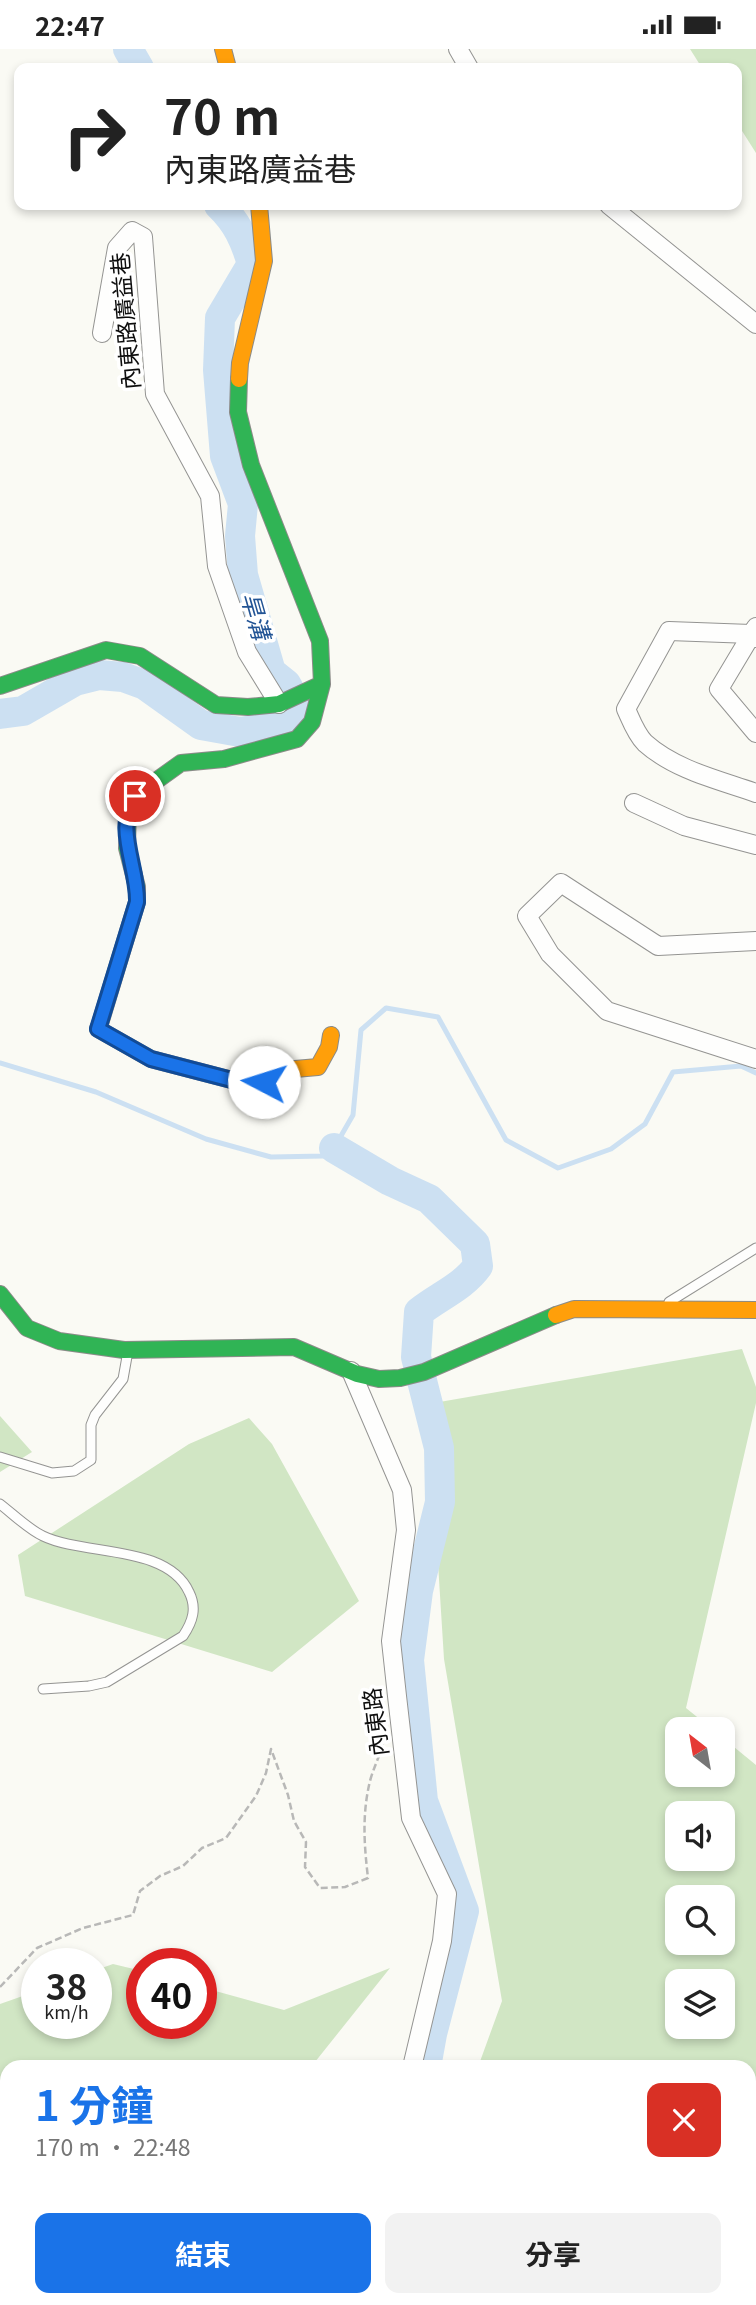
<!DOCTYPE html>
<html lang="zh-TW">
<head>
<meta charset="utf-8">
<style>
	body { margin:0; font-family:Georgia,"Noto Sans TC",serif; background:#f2f2f2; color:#222; height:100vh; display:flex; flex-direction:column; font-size:26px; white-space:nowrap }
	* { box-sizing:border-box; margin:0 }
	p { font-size:23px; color:#767676 }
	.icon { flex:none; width:38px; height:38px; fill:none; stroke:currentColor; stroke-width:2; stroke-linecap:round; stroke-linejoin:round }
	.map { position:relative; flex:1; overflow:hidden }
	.panel { position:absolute; left:0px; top:2011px; width:756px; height:247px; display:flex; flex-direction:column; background:#fff; border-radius:21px 21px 0 0; box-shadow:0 4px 10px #0003 }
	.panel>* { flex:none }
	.hud { position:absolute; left:14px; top:14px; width:728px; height:147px; border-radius:14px; box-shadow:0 4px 10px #0003; background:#fff; color:#222; overflow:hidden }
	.needle { width:46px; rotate:329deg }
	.buttons { position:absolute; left:665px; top:1668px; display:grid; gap:14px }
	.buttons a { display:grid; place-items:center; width:70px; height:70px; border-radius:14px; background:#fff; box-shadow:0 4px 10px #0003; font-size:35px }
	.speed { position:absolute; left:21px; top:1899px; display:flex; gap:14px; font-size:35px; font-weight:700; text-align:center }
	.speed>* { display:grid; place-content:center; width:91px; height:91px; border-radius:50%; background:#fff; box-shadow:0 4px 10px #0003; line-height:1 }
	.speed small { font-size:18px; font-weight:400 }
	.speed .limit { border:10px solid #d22; background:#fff; color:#111 }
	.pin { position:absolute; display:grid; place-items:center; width:60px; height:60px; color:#fff; margin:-30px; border:4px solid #fff; border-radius:50%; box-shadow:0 2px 7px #0007 }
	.me { position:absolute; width:77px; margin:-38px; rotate:275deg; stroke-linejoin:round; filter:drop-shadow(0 0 5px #0008) }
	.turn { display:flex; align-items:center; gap:24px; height:147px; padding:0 35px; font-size:32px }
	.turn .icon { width:91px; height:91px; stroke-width:2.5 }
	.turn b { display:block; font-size:49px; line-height:60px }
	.round { display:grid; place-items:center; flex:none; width:74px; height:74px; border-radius:14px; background:#f2f2f2 }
	.summary { display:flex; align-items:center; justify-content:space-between; height:119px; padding:0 35px }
	h1 { font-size:42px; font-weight:700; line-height:52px; color:#1a73e8 }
	.button { display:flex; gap:14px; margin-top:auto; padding:14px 35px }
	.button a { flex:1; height:80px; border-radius:14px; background:#1a73e8; color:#fff; font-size:28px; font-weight:700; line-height:80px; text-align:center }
	.button a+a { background:#f2f2f2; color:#222 }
	.status { display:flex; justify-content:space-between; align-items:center; height:49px; padding:0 35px; background:#fff; direction:ltr }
	.status svg { height:19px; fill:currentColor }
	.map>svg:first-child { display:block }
	.forest { fill:#d1e6c4; fill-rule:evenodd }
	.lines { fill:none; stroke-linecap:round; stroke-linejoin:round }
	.stream { stroke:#cce0f2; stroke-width:5 }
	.river { stroke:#cce0f2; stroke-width:30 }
	.lane-casing { stroke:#949492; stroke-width:11 }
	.street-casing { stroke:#949492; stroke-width:20 }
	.fast-casing { stroke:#8b8b88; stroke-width:18 }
	.slow-casing { stroke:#8b8b88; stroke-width:18 }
	.path { stroke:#b8b8b7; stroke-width:2.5; stroke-dasharray:7 3.5; stroke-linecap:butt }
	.lane { stroke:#fefefd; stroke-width:9 }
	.street { stroke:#fefefd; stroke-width:18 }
	.fast { stroke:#30b455; stroke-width:16 }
	.slow { stroke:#ff9f0a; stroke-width:16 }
	.route-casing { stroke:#114b97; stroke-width:18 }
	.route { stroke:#1a73e8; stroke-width:12 }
	.labels { text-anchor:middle; stroke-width:7; stroke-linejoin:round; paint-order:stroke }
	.street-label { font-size:23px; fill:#0e0e0e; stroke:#fff }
	.water-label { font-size:24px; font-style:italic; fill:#225495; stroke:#fff }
</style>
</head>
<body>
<div class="status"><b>22:47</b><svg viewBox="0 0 49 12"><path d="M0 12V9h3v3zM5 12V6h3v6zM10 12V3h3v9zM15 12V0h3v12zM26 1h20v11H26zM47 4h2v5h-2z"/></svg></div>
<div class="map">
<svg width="756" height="2256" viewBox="0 0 756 2256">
	<rect width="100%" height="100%" fill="#fafaf4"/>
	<path class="forest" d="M 690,0 L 756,0 L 756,104 L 737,74 L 737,19 L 702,19 Z
		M 742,1300 L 756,1338 L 756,1354 L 686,1659 L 712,1680 L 677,1680 L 677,1726 L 723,1726 L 723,1689 L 756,1716 L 756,2256 L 450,2256 L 443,2251 L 749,2250 L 749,2018 L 478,2018 L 502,1952 L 444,1610 L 428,1355 ZM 723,1764 L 723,1810 L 677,1810 L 677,1764 ZM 723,1848 L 723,1894 L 677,1894 L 677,1848 ZM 677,1932 L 723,1932 L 723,1978 L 677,1978 Z
		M 0,1367 L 32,1403 L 0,1423 Z
		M 249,1369 L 272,1395 L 359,1552 L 272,1623 L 25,1547 L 18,1506 L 189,1395 Z
		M 113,1915 L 142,1922 L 142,1974 L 201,1974 L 201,1938 L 284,1961 L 390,1919 L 315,2013 L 314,2018 L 7,2018 L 7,2250 L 271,2251 L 270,2256 L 0,2256 L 0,1955 L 37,1942 L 37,1974 L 96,1974 L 96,1921 Z"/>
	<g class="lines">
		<path class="stream" d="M 0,1014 L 96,1043 L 206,1090 L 271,1108 L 324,1107 L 334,1099 L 353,1066 L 361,981 L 386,959 L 438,968 L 506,1091 L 558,1119 L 611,1100 L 645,1075 L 673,1023 L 741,1017 L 756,1024
			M 413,2256 L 414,2250"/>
		<path class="river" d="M 128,0 L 139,19
			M 0,665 L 23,662 L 75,632 L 99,626 L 123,628 L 145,636 L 201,676 L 240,683 L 277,677 L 291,671 L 299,658 L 286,635 L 271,623 L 243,526 L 240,487 L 243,455 L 225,407 L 218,321 L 220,269 L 252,215 C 245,191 237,173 219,156
			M 334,1099 L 390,1132 L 429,1150 L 475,1195 L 478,1217 C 463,1238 439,1247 419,1263 L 416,1308 L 439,1399 L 440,1453 L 418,1542 L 409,1611 L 423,1752 L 464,1862 L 432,1985 L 426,2018"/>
		<defs>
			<path id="lane" d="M 669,1253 L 756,1199
				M 0,1408 L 52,1424 L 74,1422 L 91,1411 L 91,1376 L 95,1366 L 123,1330 L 128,1302
				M 0,1455 C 13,1465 28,1480 43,1487 C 84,1507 167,1495 189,1543 C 197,1559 193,1572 183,1587 L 107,1633 L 89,1637 L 43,1640"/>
			<path id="street" d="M 458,0 L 469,19
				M 609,156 L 756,275
				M 102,284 L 117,199 L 132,182 L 143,188 L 155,345 L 210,447 L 217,517 L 247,603 L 279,655
				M 756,578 L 719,640 L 756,684
				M 756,589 L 751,585 L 669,582 L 626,660 C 631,671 636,685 645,694 C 675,721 719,731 756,744
				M 634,754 L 684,777 L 756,796
				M 756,892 L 658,897 L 561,834 L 527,867 L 550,905 L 607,962 L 756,1010
				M 351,1322 L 402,1441 L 406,1481 L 391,1592 L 397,1647 L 411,1769 L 447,1845 L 442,1892 L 412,2018
				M 399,2256 L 400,2250"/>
			<path id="fast" d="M 0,637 L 106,601 L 140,607 L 216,656 L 248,658 L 279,655 L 322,635 L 320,592 L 251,416 L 238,363 L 239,330
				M 99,978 L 137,853 L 137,838 L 127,799 L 128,757 L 135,747 L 181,714 L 224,710 L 297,690 L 312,673 L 322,635
				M 0,1245 L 27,1279 L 59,1292 L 124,1301 L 294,1298 L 357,1325 L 379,1330 L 400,1329 L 424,1323 L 556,1266"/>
			<path id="slow" d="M 223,0 L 228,19
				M 239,330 L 240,314 L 264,212 L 259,156
				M 99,978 L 98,980 L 151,1010 L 251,1036 L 295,1020 L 318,1018 L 329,998 L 331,986
				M 556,1266 L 574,1260 L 756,1261"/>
		</defs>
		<use href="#lane" class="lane-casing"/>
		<use href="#street" class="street-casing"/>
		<use href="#fast" class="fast-casing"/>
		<use href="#slow" class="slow-casing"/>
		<path class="path" d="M 0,1938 L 37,1899 L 83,1879 L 133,1866 L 140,1842 L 160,1827 L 183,1817 L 202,1799 L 226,1789 L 256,1747 L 266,1724 L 271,1700 L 288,1746 L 294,1772 L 306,1793 L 305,1818 L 320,1839 L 345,1838 L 368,1829 C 364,1795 362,1765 370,1732 C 374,1717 381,1705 384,1690"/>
		<use href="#lane" class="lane"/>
		<use href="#street" class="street"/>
		<use href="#fast" class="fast"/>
		<use href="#slow" class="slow"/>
	</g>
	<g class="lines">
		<defs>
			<path id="route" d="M 135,747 C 114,779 138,818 137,853 L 98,980 L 151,1010 L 251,1036 L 264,1033"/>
		</defs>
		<use href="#route" class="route-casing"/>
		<use href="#route" class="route"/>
	</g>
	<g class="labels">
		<g class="street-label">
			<text transform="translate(126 272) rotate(-95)" y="8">內東路廣益巷</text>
			<text transform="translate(376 1673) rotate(-97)" y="8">內東路</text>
		</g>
		<g class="water-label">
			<text transform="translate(255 567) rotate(74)" y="8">旱溝</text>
		</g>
	</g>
</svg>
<div class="buttons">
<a><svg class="needle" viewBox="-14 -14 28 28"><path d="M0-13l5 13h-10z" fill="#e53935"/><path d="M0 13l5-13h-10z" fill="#767676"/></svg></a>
<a><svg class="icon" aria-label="sound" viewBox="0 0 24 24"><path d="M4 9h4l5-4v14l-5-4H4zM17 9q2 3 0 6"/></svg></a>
<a><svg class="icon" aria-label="search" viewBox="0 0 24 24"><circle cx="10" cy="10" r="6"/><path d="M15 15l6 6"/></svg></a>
<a><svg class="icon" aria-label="layers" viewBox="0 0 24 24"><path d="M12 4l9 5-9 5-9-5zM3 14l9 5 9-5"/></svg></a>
</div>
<div class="speed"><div>38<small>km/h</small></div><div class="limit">40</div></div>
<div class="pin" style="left:135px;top:747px;background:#d93025"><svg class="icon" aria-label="arrive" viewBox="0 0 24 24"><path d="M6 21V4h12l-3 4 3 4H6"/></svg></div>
<svg class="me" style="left:264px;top:1033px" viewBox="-20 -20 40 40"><circle r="19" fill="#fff"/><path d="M0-13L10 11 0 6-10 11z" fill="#1a73e8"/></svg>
<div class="hud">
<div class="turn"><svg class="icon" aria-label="right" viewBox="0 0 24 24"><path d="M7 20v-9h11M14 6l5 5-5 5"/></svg><div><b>70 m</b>內東路廣益巷</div></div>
</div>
<section class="panel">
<div class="summary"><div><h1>1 分鐘</h1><p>170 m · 22:48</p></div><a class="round" style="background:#d93025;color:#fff"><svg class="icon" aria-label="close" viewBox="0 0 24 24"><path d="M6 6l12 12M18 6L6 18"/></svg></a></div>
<div class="button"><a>結束</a><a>分享</a></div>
</section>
</div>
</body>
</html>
